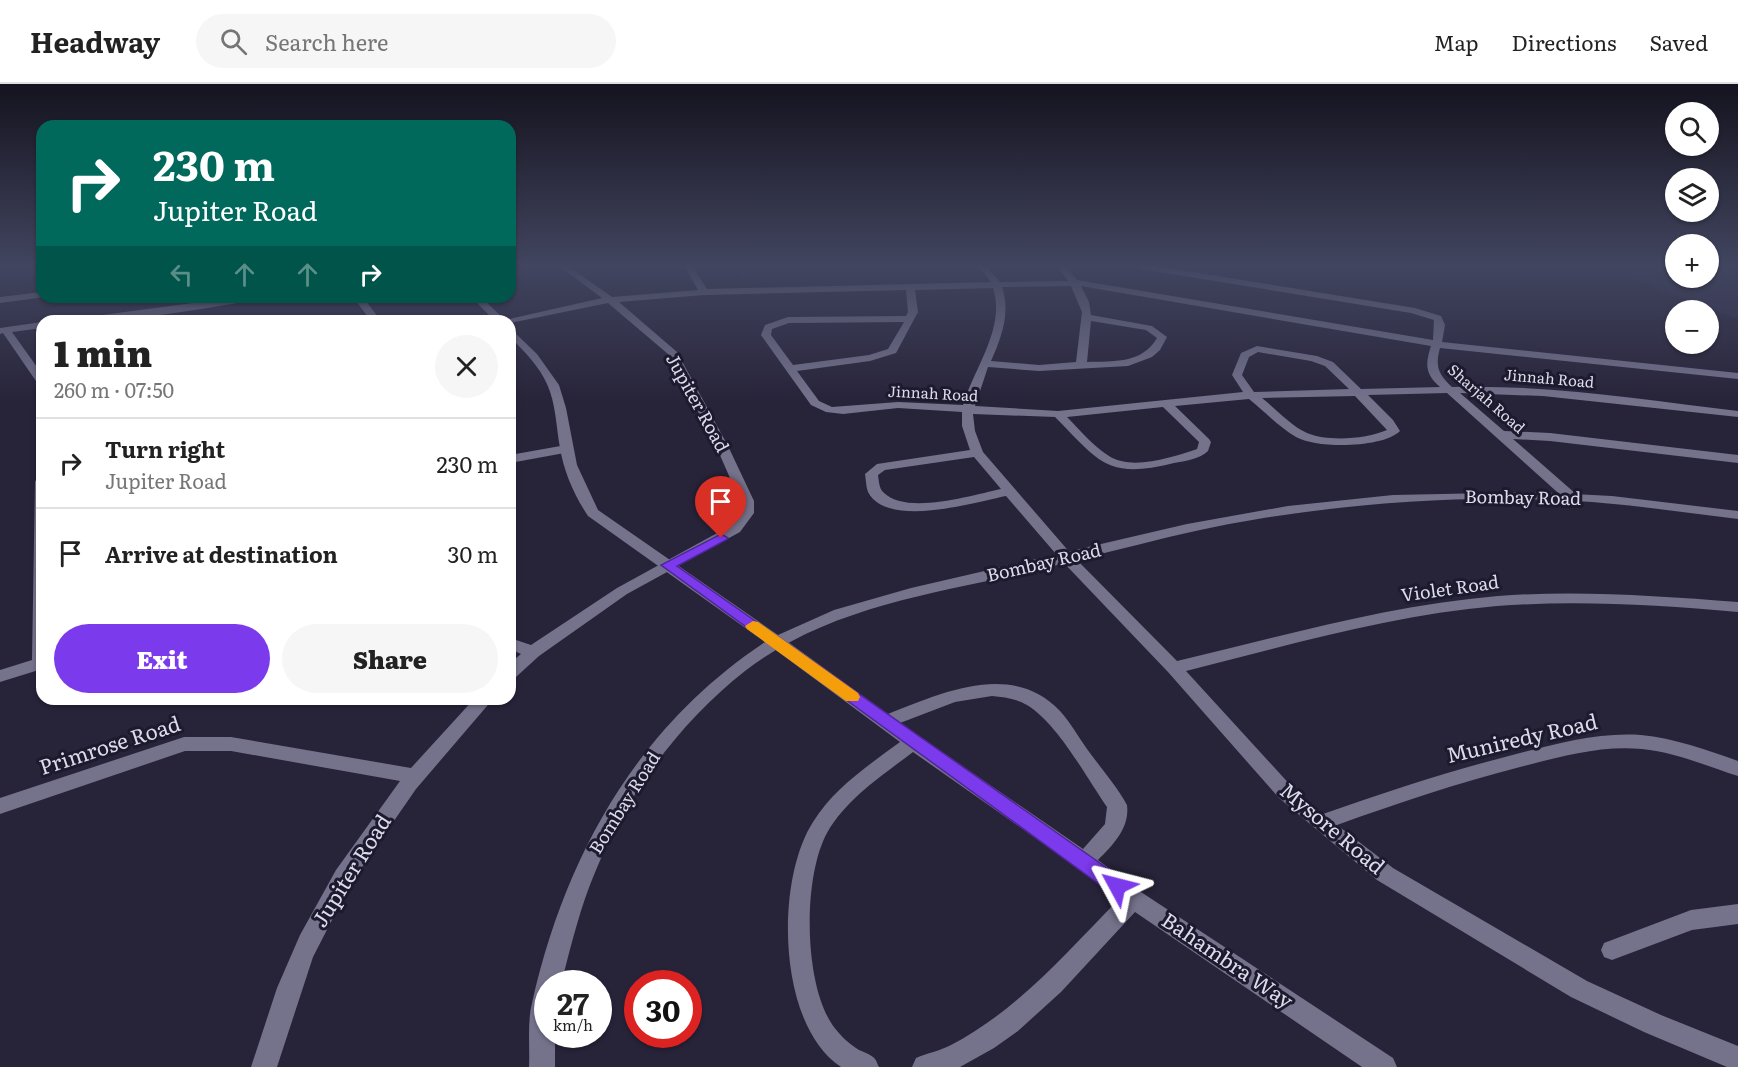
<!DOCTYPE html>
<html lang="en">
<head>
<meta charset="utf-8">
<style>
	body { margin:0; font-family:Literata,serif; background:#f6f6f6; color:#222; height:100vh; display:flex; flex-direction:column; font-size:22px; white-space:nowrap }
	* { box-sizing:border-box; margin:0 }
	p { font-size:20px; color:#767676 }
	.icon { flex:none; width:33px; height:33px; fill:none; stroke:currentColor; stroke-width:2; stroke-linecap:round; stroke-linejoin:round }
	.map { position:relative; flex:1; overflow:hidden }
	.details { position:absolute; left:36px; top:231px; width:480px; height:390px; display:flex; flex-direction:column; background:#fff; border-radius:18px; box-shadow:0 2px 4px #0004 }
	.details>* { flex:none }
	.banner { position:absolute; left:36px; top:36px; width:480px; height:183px; border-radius:18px; box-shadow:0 2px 4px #0004; background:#00695c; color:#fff; overflow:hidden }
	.fabs { position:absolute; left:1665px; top:18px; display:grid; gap:12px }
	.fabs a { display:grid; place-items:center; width:54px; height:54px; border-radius:50%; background:#fff; box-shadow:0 2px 4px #0004; font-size:30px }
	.speed { position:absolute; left:534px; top:886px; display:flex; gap:12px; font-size:30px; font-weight:700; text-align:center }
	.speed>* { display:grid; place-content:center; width:78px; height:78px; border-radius:50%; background:#fff; box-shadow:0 2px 4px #0004; line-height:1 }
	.speed small { font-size:15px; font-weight:400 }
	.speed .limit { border:9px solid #d22; background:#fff; color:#111 }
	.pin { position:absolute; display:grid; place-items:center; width:51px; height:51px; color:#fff; margin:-62px -26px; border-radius:50% 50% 50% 0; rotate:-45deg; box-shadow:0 0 6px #0007 }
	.pin .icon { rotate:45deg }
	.me { position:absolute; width:66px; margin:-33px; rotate:308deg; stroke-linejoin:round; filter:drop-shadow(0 0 4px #0008) }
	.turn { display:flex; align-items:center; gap:21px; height:126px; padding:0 18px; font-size:27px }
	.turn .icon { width:78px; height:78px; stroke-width:2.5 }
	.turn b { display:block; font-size:42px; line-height:51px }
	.lanes { display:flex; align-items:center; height:57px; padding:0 18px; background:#0003; justify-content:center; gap:30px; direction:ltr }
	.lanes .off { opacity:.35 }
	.round { display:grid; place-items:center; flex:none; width:63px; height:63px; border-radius:32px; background:#f6f6f6 }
	.summary { display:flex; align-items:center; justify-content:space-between; height:102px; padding:0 18px }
	h1 { font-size:36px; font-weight:800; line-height:45px }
	.cta { display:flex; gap:12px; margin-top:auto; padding:12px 18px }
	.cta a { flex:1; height:69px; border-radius:36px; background:#7c3aed; color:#fff; font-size:24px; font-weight:800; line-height:69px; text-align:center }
	.cta a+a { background:#f6f6f6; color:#222 }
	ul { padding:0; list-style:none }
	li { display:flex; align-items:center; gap:18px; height:90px; padding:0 18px; border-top:2px solid #e0e0e0 }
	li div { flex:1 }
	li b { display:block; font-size:22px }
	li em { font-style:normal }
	header { display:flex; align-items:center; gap:36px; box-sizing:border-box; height:84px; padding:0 30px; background:#fff; border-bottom:2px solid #e0e0e0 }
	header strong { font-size:28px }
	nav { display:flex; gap:33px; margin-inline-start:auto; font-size:21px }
	.search { width:420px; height:54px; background:#f6f6f6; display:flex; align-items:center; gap:15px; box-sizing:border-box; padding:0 21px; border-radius:33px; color:#767676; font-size:22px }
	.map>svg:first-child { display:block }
	.built { fill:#302b47 }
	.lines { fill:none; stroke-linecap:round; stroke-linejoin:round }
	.street { fill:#75728c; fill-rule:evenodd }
	.secondary { fill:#75728c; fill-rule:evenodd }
	.route { fill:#7c3aed; stroke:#51269a; stroke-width:1.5 }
	.slow { fill:#f59e0b }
	.labels { text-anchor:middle; stroke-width:6; stroke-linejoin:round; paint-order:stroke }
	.far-street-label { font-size:15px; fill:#dcdbe9; stroke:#1d1a2f }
	.street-label { font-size:18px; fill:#dcdbe9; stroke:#1d1a2f }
	.near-street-label { font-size:21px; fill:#dcdbe9; stroke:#1d1a2f }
</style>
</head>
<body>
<header>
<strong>Headway</strong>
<div class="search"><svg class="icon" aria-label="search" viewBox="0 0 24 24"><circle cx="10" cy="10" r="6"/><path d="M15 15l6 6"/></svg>Search here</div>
<nav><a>Map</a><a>Directions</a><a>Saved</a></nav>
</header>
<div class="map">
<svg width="1738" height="983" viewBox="0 0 1738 983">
	<rect width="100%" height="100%" fill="#272339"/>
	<path class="built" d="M 732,182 L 959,182 L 968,188 L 816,190 L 743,195 Z
		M 1599,182 L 1675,182 L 1676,194 L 1708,194 L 1709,182 L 1738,182 L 1738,235 Z"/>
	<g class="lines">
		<path class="street" d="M 559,182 L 568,182 L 612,213 L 698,206 L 684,182 L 692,182 L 707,205 L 991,198 L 978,182 L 986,182 L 1000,198 L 1068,197 L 1057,182 L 1065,182 L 1077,196 L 1433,256 L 1434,236 L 1411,229 L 1141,185 L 1137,182 L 1156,182 L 1415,224 L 1441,232 L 1445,241 L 1442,258 L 1738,289 L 1738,295 L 1440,264 C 1435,282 1438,290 1452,303 C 1547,300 1644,316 1738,327 L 1738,333 L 1543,312 L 1460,309 L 1504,347 L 1550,349 L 1738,371 L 1738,379 L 1550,357 L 1513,355 L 1576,410 L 1578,413 L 1571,417 L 1566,416 L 1447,309 L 1368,311 L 1393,336 L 1400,347 C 1383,364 1317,365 1296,353 C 1279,343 1264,327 1249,315 L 1175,322 L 1209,355 L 1211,358 L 1208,367 C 1200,375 1185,377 1174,379 C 1106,396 1099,377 1055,333 L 973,330 L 975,347 L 983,368 L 1072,471 L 1177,577 C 1283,552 1389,521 1498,512 C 1578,506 1658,512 1738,518 L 1738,528 C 1658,521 1578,516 1497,522 C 1392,531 1289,561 1186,587 L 1293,704 L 1323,730 C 1388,707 1453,686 1520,669 C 1559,659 1600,648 1641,651 C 1674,654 1707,666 1738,677 L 1738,692 C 1706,682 1675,668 1642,665 C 1600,661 1560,673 1520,683 C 1458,699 1398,719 1337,741 L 1393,784 L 1587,897 L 1661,931 L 1738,962 L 1738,983 L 1727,983 L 1644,948 L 1571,913 L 1377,796 L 1279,714 L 1168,588 L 1062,477 L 1006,412 C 976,418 887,445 868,408 C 866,403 866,396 865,390 L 877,380 L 970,366 L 962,342 L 962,328 L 898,324 L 843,330 L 826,328 L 811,321 L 761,251 L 765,241 L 788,233 L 906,232 L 908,228 L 906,206 L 704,211 L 619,218 L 677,268 L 728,362 L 754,417 L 754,429 L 740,448 L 627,510 L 539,572 L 516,593 L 510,595 L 510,579 L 521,570 L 510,565 L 510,554 L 531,561 L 617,504 L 730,442 C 738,434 741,428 740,417 L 716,362 L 668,270 L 608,219 L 510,239 L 500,237 L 602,214 ZM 1071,202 L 1082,228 L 1076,278 L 1039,281 L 991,277 C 1001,254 1011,229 1002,203 ZM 1081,202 L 1431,262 C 1425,280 1425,290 1440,303 L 1361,305 L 1333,278 L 1317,272 L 1257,262 L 1241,269 L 1232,291 L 1243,308 L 1058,327 L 975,322 L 988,283 L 1039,287 L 1128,282 L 1152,273 L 1160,266 L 1167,253 L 1152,242 L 1091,231 L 1089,218 ZM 993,204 C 1006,244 974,284 963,321 L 898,318 L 832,323 L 819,317 L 797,287 L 870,277 L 896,269 L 918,228 L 915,206 ZM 1091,237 L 1146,246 L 1157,254 C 1142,280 1113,277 1087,278 ZM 904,238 L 888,265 L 869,271 L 793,281 L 771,251 L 772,245 L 789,239 ZM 1258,268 L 1311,277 L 1325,282 L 1349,305 L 1254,308 L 1242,291 L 1249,273 ZM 1355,312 L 1387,346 C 1366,355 1329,358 1307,349 C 1291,342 1276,325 1262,314 ZM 1163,323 L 1199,358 L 1197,365 C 1173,373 1132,387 1109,372 C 1093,362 1080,346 1067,333 ZM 974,373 L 1001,405 C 972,411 906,432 883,408 C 879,404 879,397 878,391 L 885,386 Z
			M 42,208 L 42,213 L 45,213 L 0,219 L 0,213 Z
			M 238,213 L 260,213 L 255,216 C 196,226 136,237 75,237 L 80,234 Z
			M 353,213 L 363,213 L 381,237 L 371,237 Z
			M 42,238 L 42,244 L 12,248 L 42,290 L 42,301 L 38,300 L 3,249 L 0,250 L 0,244 Z
			M 566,361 L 572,365 L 570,368 L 510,379 L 510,371 Z
			M 42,393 L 42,585 L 0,598 L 0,586 L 32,576 L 35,397 Z
			M 775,552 L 781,553 L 888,630 C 941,609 1012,576 1060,627 C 1070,638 1078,652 1087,665 C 1100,683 1116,701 1127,721 C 1130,744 1113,761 1098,776 L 1141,808 L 1393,974 L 1397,983 L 1362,983 L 1135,828 L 1061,908 L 1018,947 L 994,964 L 960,983 L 912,983 L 916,974 C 927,969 940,967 951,961 C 1018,926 1066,869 1118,816 L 1077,783 L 913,668 C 883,691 846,715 827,749 C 803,793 804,894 830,937 C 837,949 848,959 859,966 C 864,968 872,971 875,975 C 877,977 877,980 879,983 L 841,983 C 777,941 775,797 813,738 C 834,704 869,681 900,658 L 769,561 L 767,557 L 769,553 ZM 992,612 C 1004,613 1017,615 1027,621 C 1058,640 1086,693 1107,723 L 1105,740 L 1083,765 L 900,639 L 955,618 Z
			M 474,615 L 493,615 L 416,705 L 351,799 L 313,873 L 277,983 L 251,983 L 277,904 L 300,851 L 336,786 L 400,697 L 231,667 L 185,667 L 0,730 L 0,714 L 184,653 L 231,653 L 411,684 Z
			M 1738,820 L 1738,840 L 1692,846 L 1612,876 L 1604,873 L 1601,866 L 1604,859 L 1691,826 Z"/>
		<path class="secondary" d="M 471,213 L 481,213 L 506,237 L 495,237 Z
			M 510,244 L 537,270 L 559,301 L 566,324 L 577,381 L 598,426 L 778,551 L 834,526 L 911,504 L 1187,440 L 1288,422 L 1393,411 L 1535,408 L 1612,412 L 1738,427 L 1738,435 C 1689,429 1641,422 1592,418 C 1481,410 1368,417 1258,435 C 1177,448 1099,472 1019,490 C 924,511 824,526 745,587 C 680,638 627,710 596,786 C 580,823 571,862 561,900 L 548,900 L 548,951 L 555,951 L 555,983 L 529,983 C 530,963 527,939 532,919 C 565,772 637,643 765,558 L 588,432 C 574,411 564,388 560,364 C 556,342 556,320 547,300 C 539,282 524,267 510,253 Z"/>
	</g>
	<linearGradient id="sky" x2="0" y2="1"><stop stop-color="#15131f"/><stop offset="0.57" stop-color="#41455f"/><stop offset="1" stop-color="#41455f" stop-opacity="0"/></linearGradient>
	<rect width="1738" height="319" fill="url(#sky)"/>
	<path class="route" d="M 721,450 L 728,454 L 726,456 L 677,482 L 1124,796 L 1127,802 L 1124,808 L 1117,810 L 1110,808 L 661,481 Z"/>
	<path class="slow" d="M 753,537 L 758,538 L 858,609 L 860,613 L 858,617 L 846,617 L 747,545 L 745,542 Z"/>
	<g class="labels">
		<g class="far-street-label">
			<text transform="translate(1549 295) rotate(5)" y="5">Jinnah Road</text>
			<text transform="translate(933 310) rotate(3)" y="5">Jinnah Road</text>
			<text transform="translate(1486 315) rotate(41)" y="5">Sharjah Road</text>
		</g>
		<g class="street-label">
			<text transform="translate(697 319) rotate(61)" y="6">Jupiter Road</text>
			<text transform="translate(1523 414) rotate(1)" y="6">Bombay Road</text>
			<text transform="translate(1044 479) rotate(-13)" y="6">Bombay Road</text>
			<text transform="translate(1450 505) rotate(-8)" y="6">Violet Road</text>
			<text transform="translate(625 719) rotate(-58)" y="6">Bombay Road</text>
		</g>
		<g class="near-street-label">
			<text transform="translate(1522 655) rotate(-13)" y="7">Muniredy Road</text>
			<text transform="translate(110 662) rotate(-18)" y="7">Primrose Road</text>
			<text transform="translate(1332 745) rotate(40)" y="7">Mysore Road</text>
			<text transform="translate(352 787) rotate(-58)" y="7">Jupiter Road</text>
			<text transform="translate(1227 877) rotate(34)" y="7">Bahambra Way</text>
		</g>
	</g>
</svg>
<div class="fabs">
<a><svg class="icon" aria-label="search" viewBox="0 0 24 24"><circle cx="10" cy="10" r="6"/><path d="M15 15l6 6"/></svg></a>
<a><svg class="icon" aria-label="layers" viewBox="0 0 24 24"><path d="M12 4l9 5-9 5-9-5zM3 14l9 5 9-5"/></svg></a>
<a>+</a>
<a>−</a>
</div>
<div class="speed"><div>27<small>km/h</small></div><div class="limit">30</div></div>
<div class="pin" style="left:721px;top:454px;background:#d93025"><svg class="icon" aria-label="arrive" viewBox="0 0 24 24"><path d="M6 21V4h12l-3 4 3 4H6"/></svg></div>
<svg class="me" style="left:1117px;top:802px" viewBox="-20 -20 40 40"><path d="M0-17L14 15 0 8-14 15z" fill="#7c3aed" stroke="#fff" stroke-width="4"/></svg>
<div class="banner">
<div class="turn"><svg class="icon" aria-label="right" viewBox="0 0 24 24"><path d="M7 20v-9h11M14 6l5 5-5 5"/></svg><div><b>230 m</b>Jupiter Road</div></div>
<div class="lanes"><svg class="icon off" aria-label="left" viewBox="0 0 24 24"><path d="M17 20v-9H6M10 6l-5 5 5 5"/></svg><svg class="icon off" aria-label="ahead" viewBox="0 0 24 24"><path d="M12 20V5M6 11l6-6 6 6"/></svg><svg class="icon off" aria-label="ahead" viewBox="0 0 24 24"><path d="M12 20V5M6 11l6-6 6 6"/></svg><svg class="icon" aria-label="right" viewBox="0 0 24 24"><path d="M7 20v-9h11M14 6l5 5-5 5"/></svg></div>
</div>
<section class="details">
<div class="summary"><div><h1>1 min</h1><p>260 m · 07:50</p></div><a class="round"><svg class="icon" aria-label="close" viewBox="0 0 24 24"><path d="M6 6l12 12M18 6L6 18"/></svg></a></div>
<ul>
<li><svg class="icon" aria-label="right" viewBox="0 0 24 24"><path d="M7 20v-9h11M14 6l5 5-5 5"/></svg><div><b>Turn right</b><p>Jupiter Road</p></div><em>230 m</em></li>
<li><svg class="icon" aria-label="arrive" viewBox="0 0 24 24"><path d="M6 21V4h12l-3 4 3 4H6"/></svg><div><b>Arrive at destination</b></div><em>30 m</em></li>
</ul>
<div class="cta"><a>Exit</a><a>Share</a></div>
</section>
</div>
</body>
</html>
